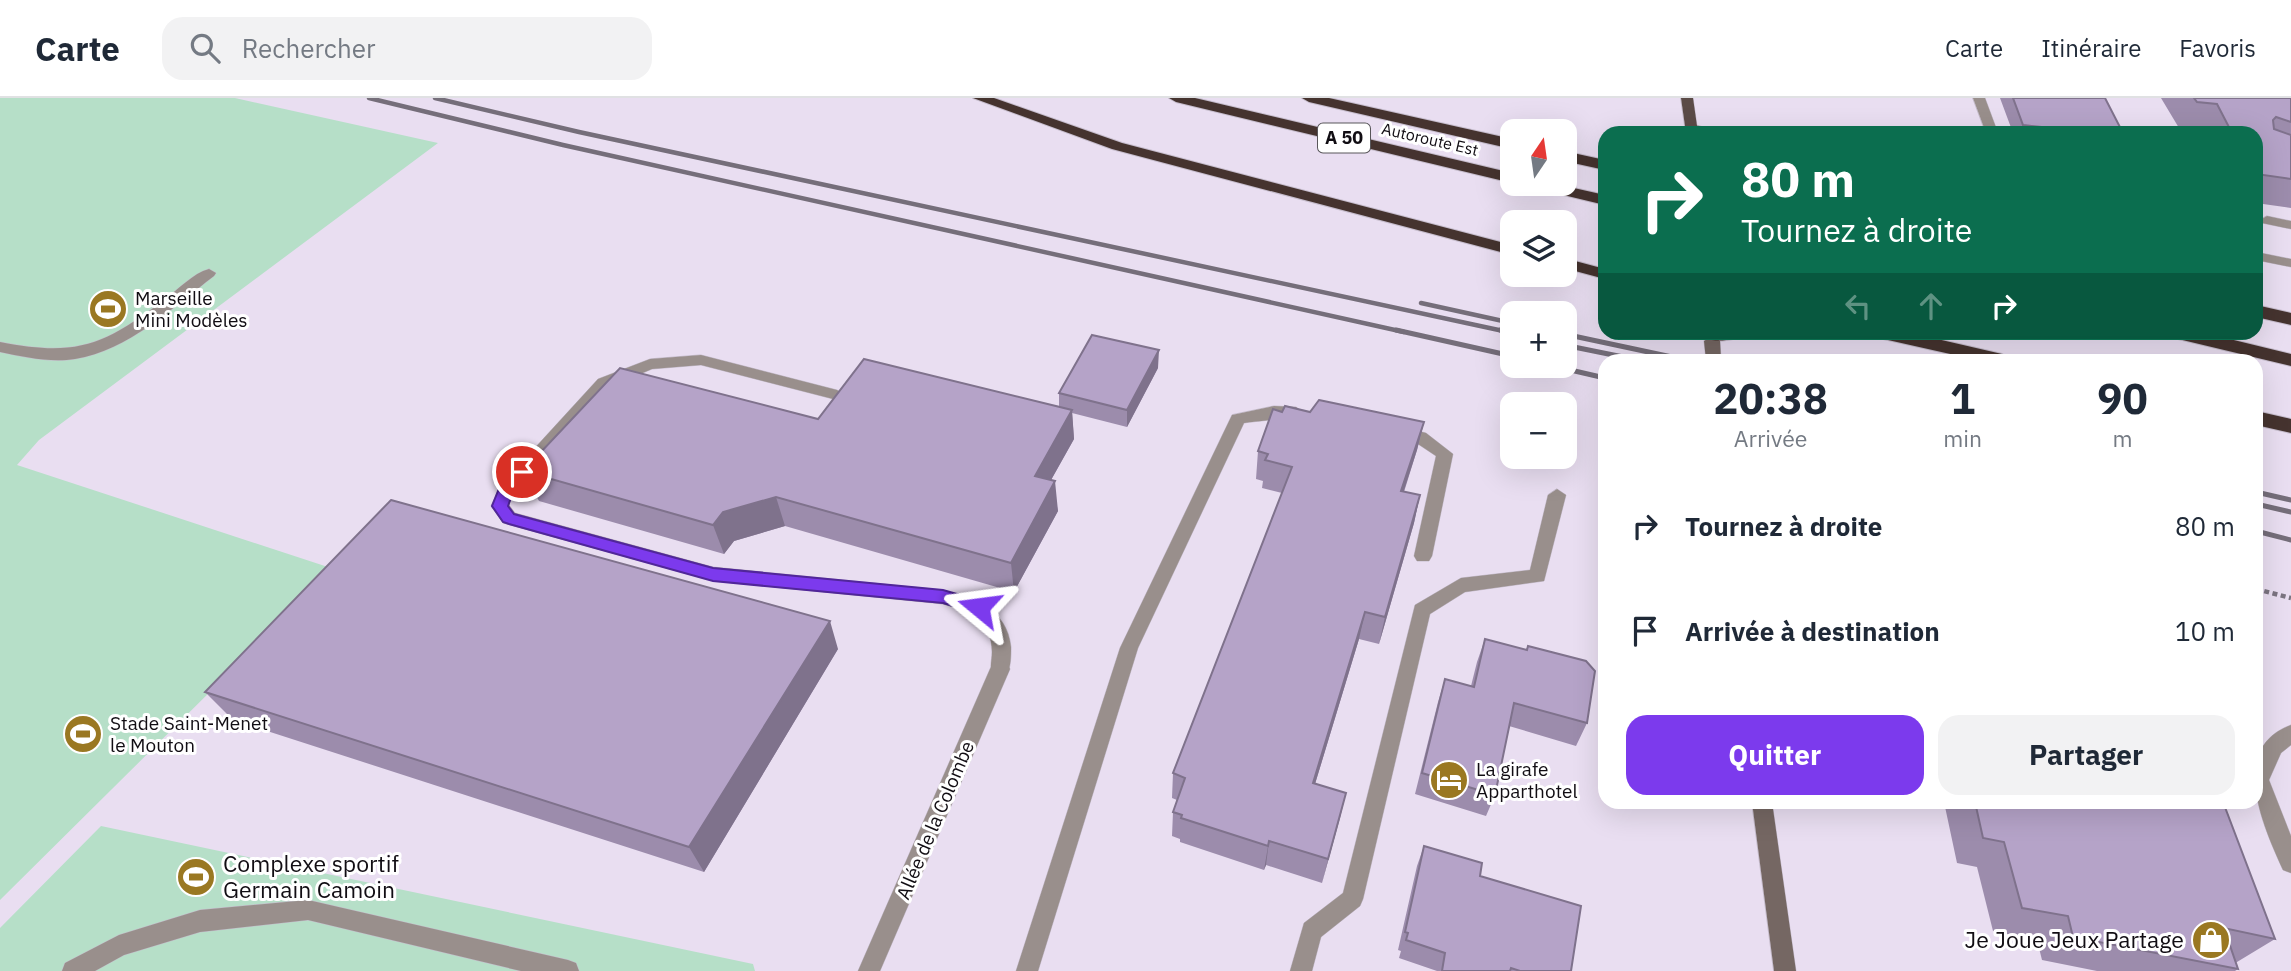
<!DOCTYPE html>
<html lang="fr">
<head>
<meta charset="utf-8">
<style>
	body { margin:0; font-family:"IBM Plex Sans",sans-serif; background:#f2f2f3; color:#1f2937; height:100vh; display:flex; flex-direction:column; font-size:26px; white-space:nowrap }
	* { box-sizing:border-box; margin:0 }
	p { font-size:23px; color:#747a83 }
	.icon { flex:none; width:38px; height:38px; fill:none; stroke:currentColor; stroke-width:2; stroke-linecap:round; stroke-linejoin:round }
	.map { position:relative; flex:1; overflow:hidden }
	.details { position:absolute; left:1598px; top:256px; width:665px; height:455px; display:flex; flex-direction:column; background:#fff; border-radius:21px; box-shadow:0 7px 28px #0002 }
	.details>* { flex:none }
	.top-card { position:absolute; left:1598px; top:28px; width:665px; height:214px; border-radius:21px; box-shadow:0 7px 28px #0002; background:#0b6e4f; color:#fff; overflow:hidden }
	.needle { width:46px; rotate:13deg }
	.fabs { position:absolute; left:1500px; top:21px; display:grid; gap:14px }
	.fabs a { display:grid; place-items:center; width:77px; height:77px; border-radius:14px; background:#fff; box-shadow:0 7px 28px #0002; font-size:35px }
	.pin { position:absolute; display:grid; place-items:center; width:60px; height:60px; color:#fff; margin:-30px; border:4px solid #fff; border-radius:50%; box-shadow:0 2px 7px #0007 }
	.me { position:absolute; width:77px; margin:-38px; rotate:286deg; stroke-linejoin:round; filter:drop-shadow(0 0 5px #0008) }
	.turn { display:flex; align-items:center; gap:24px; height:147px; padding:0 28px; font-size:32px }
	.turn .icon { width:91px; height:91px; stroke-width:2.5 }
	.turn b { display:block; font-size:49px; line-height:60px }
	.lanes { display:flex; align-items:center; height:66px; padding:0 28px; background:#0003; justify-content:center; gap:35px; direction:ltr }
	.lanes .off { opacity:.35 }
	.eta { display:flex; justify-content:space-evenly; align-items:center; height:119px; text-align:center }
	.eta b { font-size:42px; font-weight:700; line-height:49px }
	.action { display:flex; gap:14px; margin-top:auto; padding:14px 28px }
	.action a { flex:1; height:80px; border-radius:21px; background:#7c3aed; color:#fff; font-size:28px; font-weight:700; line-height:80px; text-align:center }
	.action a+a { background:#f2f2f3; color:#1f2937 }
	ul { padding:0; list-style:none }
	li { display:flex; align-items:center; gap:21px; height:105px; padding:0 28px }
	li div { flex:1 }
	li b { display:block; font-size:26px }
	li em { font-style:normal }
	header { display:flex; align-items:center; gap:42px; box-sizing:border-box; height:98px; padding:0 35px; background:#fff; border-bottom:2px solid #e0e1e3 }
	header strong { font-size:33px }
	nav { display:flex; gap:38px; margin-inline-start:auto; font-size:24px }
	.search { width:490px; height:63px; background:#f2f2f3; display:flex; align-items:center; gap:18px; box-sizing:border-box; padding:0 24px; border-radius:21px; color:#747a83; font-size:26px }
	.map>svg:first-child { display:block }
	.green { fill:#b6dfc8 }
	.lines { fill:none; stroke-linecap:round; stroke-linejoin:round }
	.service-casing { stroke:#c6bdcd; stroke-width:1 }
	.minor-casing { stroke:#c6bdcd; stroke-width:1 }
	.tertiary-casing { stroke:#c6bdcd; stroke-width:1 }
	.secondary-casing { stroke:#c6bdcd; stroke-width:1 }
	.primary-casing { stroke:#c6bdcd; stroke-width:1 }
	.motorway-casing { stroke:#c6bdcd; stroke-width:2 }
	.path { stroke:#7b7480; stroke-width:4.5; stroke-dasharray:5 3.5; stroke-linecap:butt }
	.service { fill:#998f8c; fill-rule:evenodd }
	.minor { fill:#998f8c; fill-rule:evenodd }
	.tertiary { fill:#998f8c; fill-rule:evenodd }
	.secondary { fill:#756763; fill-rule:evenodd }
	.primary { fill:#5b4b47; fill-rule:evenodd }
	.motorway { fill:#45332f; fill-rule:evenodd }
	.rail-far1 { stroke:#756e7a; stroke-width:4.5 }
	.rail { stroke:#756e7a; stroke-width:5 }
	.wall { fill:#9c8cac }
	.shaded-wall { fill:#7f728c }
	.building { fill:#b5a3c8; stroke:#7f728c; stroke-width:2 }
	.route { fill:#7c3aed; stroke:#51269a; stroke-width:2 }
	.labels { text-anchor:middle; stroke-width:6; stroke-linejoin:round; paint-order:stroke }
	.far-street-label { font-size:16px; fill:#110d13; stroke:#fff }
	.shield { fill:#fff; stroke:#58565a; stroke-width:2 }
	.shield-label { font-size:18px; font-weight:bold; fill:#110d13 }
	.poi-label { font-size:19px; fill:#110d13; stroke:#fff; text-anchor:start }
	.street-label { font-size:19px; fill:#110d13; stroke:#fff }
	.near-poi-label { font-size:23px; fill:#110d13; stroke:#fff; text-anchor:start }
</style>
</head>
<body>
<header>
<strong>Carte</strong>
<div class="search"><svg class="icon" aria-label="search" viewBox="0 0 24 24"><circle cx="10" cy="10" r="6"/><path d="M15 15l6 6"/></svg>Rechercher</div>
<nav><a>Carte</a><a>Itinéraire</a><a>Favoris</a></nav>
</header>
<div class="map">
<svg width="2291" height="873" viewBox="0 0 2291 873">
	<rect width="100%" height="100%" fill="#e9def1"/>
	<path class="green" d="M 0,0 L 235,0 L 438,45 L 39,342 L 17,367 L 334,471 L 0,802 Z
		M 101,728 L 753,866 L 755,873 L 0,873 L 0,830 Z"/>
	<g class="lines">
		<defs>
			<path id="service" d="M 2267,118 L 2291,123 L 2291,131 L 2262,125 L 2260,122 Z
				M 209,171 L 216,175 L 214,178 C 172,210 129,252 75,261 C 51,265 24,259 0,254 L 0,244 C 76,259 104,248 165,201 C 178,192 193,175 209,171 Z
				M 701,257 L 837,292 L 845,297 L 837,302 L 701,267 L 652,271 L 610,289 L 513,395 L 509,407 L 515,415 L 713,469 L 943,492 C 975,501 1007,511 1011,549 C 1011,558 1011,568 1007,577 L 1000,579 L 993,577 C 989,569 992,563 992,554 C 992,523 969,514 943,506 L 713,483 L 503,425 L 491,408 L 500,388 L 598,281 L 650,261 Z
				M 1274,308 L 1296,309 L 1304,315 C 1300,320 1256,323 1244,325 L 1138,550 L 1038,873 L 1016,873 L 1120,550 L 1232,317 Z
				M 1399,328 L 1426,335 L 1453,356 L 1432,458 L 1429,463 L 1417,463 L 1414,458 L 1436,358 L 1415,344 L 1393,338 L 1391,334 Z
				M 1557,391 L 1566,397 L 1544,483 L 1465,494 L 1430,516 L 1363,801 L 1360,808 L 1321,839 L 1312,873 L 1290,873 L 1304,825 L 1343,795 L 1415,507 L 1461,480 L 1530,472 L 1548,397 Z
				M 308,802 L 568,862 L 576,865 L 579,873 L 521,873 L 308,822 L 200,834 L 124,857 L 95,873 L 62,873 L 65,865 L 119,837 L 200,812 Z"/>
			<path id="minor" d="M 1973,0 L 1985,0 L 1998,35 L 1986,35 Z
				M 1000,563 L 1007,565 L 1010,571 L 880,873 L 858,873 L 990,571 L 993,565 Z"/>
			<path id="tertiary" d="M 1691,26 L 1717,32 L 1719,35 L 1687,33 L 1685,30 Z
				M 2256,154 L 2291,161 L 2291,169 L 2256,162 Z
				M 2291,627 L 2291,647 L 2281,655 L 2269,682 L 2291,738 L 2291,775 L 2283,772 C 2264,730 2227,650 2291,627 Z"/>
			<path id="secondary" d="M 1712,238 L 1720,243 L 1721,262 L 1706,262 L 1704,243 Z
				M 1752,704 L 1772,704 L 1796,873 L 1774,873 Z"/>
			<path id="primary" d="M 1681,0 L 1693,0 L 1698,35 L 1686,35 Z"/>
			<path id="motorway" d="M 973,0 L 994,0 L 1122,45 L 1512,147 L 1512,157 L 1112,51 Z
				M 1169,0 L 1195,0 L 1512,75 L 1512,85 L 1176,4 Z
				M 1302,0 L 1329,0 L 1512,41 L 1512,51 L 1309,4 Z
				M 1564,53 L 1605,62 L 1605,72 L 1564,63 Z
				M 1528,86 L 1556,86 L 1605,97 L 1605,107 L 1530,89 Z
				M 1564,160 L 1605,171 L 1605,181 L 1564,170 Z
				M 2256,207 L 2291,215 L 2291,227 L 2256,219 Z
				M 1705,234 L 1745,234 C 1737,243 1717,244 1706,241 Z
				M 1870,234 L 1907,234 L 2002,256 L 2011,262 L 1977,262 L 1879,240 Z
				M 2165,234 L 2201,234 L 2291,256 L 2291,268 L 2174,240 Z
				M 2256,313 L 2291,321 L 2291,335 L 2256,327 Z"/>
		</defs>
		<use href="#service" class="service-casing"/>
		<use href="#minor" class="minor-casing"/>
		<use href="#tertiary" class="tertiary-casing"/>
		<use href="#secondary" class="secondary-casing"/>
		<use href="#primary" class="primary-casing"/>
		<use href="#motorway" class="motorway-casing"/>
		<path class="path" d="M 2256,491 L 2291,500"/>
		<use href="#service" class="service"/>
		<use href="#minor" class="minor"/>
		<use href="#tertiary" class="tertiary"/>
		<use href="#secondary" class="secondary"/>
		<use href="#primary" class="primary"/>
		<use href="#motorway" class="motorway"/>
		<path class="rail-far1" d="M 369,0 L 563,47 L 1404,234
			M 435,0 L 579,34 L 1508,234
			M 1421,205 L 1512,225"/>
		<path class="rail" d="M 1396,232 L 1512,258
			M 1500,232 L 1512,235
			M 1564,236 L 1686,262
			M 1564,247 L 1638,262
			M 1553,268 L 1605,280
			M 2256,394 L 2291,402
			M 2256,406 L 2291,414
			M 2256,433 L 2291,442"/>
	</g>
	<path class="wall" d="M 2000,0 L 2105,0 L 2123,35 L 2013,35 Z
		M 2161,0 L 2291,0 L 2291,110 L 2256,105 L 2256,35 L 2200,35 L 2198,32 L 2179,30 Z
		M 1158,270 L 1127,329 L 1072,315 L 1074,341 L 1051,382 L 1058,413 L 1014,494 L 785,428 L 734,443 L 724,456 L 539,403 L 523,373 L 818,321 L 1059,309 L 1059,295 Z
		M 1282,314 L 1310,314 L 1424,324 L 1417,352 L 1404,394 L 1420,397 L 1414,425 L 1379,546 L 1359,541 L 1315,686 L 1346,695 L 1322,785 L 1266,767 L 1264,772 L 1180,744 L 1180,741 L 1172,738 L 1173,714 L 1177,702 L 1172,700 L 1173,675 L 1282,395 L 1262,390 L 1263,383 L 1256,381 L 1258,353 Z
		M 1485,541 L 1587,625 L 1576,648 L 1509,628 L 1495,697 L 1486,718 L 1415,696 L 1438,604 L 1445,581 L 1471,588 L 1477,564 Z
		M 838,551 L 704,774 L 233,622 L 205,594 Z
		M 1944,704 L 2223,704 L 2275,841 L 2237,864 L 2236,864 L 2238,871 L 2235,873 L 2097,873 L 2042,862 L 2037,842 L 1993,833 L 1977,769 L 1957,765 Z
		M 1424,748 L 1480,778 L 1571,873 L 1437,873 L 1399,860 L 1401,853 L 1398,852 L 1417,768 Z"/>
	<path class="shaded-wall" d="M 1159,252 L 1158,270 L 1127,329 L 1127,312 Z
		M 1072,312 L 1074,341 L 1037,407 L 1035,378 Z
		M 1424,324 L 1417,352 L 1395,420 L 1401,393 Z
		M 1055,383 L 1058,413 L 1014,494 L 1011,465 Z
		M 1420,397 L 1414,425 L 1379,546 L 1385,519 Z
		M 776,399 L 785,428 L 734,443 L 724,456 L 713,427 L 723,414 Z
		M 1365,514 L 1359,541 L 1308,709 L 1313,685 Z
		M 830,523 L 838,551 L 704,774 L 689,749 Z
		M 1346,695 L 1340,720 L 1322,785 L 1328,761 Z
		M 1269,743 L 1266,767 L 1264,772 L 1268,748 Z"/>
	<path class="building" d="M 2013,0 L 2105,0 L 2123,35 L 2043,35 L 2041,29 L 2023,27 Z
		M 2194,0 L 2291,0 L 2291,24 L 2276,19 L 2273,22 L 2274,31 L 2291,37 L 2291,81 L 2256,76 L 2256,35 L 2232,35 L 2217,6 L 2197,4 Z
		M 1092,237 L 1159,252 L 1127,312 L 1059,295 Z
		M 864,261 L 1072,312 L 1035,378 L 1055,383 L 1011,465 L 776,399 L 723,414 L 713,427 L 523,373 L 620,270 L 818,321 Z
		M 1319,302 L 1424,324 L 1401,393 L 1420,397 L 1385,519 L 1365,514 L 1313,685 L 1346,695 L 1328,761 L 1269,743 L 1268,748 L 1181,720 L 1182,717 L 1173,714 L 1185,680 L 1173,675 L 1292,369 L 1265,362 L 1268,356 L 1258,353 L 1273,311 L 1282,314 L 1285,308 L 1310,314 Z
		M 391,402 L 830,523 L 689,749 L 205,594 Z
		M 1485,541 L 1527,552 L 1528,548 L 1586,563 L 1595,573 L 1587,625 L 1514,605 L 1495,697 L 1422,675 L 1445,581 L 1474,589 Z
		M 1975,704 L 2223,704 L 2275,841 L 2224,830 L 2238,871 L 2073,839 L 2068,818 L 2022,810 L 2004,744 L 1983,740 Z
		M 1424,748 L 1482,765 L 1480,778 L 1581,808 L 1571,873 L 1520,873 L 1511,870 L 1510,873 L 1442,873 L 1445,855 L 1406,842 L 1408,835 L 1405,834 Z"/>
	<path class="route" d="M 522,369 L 530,374 L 513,394 L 508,408 L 514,416 L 713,470 L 943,492 L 985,504 L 987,509 L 979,516 L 943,505 L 713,483 L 509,426 L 503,424 L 492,408 L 500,388 Z"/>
	<defs>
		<symbol id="stadium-disc" viewBox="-11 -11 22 22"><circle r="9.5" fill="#9a7822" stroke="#fff"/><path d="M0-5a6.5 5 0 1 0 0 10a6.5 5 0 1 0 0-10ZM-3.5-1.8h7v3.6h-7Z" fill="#fff"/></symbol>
		<symbol id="hotel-disc" viewBox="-11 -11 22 22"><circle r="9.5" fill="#9a7822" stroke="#fff"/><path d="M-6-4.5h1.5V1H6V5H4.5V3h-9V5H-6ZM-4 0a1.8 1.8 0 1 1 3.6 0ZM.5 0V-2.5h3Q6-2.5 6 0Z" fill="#fff"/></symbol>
		<symbol id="shop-disc" viewBox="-11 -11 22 22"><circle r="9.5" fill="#9a7822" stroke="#fff"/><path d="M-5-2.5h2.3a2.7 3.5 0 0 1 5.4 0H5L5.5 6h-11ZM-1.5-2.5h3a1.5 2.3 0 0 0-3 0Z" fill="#fff"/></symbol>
	</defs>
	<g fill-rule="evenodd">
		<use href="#stadium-disc" x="86" y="189" width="44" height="44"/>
		<use href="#stadium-disc" x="61" y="614" width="44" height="44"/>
		<use href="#hotel-disc" x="1427" y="660" width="44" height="44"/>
		<use href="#stadium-disc" x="174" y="757" width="44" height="44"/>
		<use href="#shop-disc" x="2189" y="820" width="44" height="44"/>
	</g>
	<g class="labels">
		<g class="far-street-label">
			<text transform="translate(1430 41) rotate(13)" y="6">Autoroute Est</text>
		</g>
		<rect class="shield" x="1318" y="25.5" width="52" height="29" rx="5"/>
		<g class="shield-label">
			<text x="1344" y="46">A 50</text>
		</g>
		<g class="poi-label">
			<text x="135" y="207">Marseille<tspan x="135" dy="22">Mini Modèles</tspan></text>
			<text x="110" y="632">Stade Saint-Menet<tspan x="110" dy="22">le Mouton</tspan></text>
			<text x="1476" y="678">La girafe<tspan x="1476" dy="22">Apparthotel</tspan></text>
		</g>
		<g class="street-label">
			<text transform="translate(935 722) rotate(-67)" y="7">Allée de la Colombe</text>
		</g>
		<g class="near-poi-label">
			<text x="223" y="774">Complexe sportif<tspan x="223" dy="26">Germain Camoin</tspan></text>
			<text x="2184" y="850" text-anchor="end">Je Joue Jeux Partage</text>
		</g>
	</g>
</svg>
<div class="fabs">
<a><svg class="needle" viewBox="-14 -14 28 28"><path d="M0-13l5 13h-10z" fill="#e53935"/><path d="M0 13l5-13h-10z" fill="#747a83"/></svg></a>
<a><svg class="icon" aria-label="layers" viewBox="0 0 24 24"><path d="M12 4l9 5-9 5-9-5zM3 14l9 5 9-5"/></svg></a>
<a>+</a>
<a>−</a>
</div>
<div class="pin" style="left:522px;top:374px;background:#d93025"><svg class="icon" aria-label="arrive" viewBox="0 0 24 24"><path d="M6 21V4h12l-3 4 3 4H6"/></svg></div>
<svg class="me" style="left:979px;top:509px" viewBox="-20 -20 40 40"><path d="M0-17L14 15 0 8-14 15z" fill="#7c3aed" stroke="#fff" stroke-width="4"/></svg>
<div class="top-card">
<div class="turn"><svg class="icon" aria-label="right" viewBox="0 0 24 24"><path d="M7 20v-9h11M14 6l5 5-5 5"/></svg><div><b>80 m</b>Tournez à droite</div></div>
<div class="lanes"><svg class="icon off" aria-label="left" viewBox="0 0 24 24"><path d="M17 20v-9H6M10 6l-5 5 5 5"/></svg><svg class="icon off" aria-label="ahead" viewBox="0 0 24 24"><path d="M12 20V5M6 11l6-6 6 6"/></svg><svg class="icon" aria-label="right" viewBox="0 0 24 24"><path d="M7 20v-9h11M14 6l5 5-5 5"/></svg></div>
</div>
<section class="details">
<div class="eta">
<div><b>20:38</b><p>Arrivée</p></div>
<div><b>1</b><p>min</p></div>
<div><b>90</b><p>m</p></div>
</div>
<ul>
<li><svg class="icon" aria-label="right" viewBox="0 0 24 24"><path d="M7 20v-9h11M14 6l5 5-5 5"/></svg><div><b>Tournez à droite</b></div><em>80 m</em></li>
<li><svg class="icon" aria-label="arrive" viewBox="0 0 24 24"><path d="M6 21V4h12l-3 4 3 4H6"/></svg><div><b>Arrivée à destination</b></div><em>10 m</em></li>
</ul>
<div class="action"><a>Quitter</a><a>Partager</a></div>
</section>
</div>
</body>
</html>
